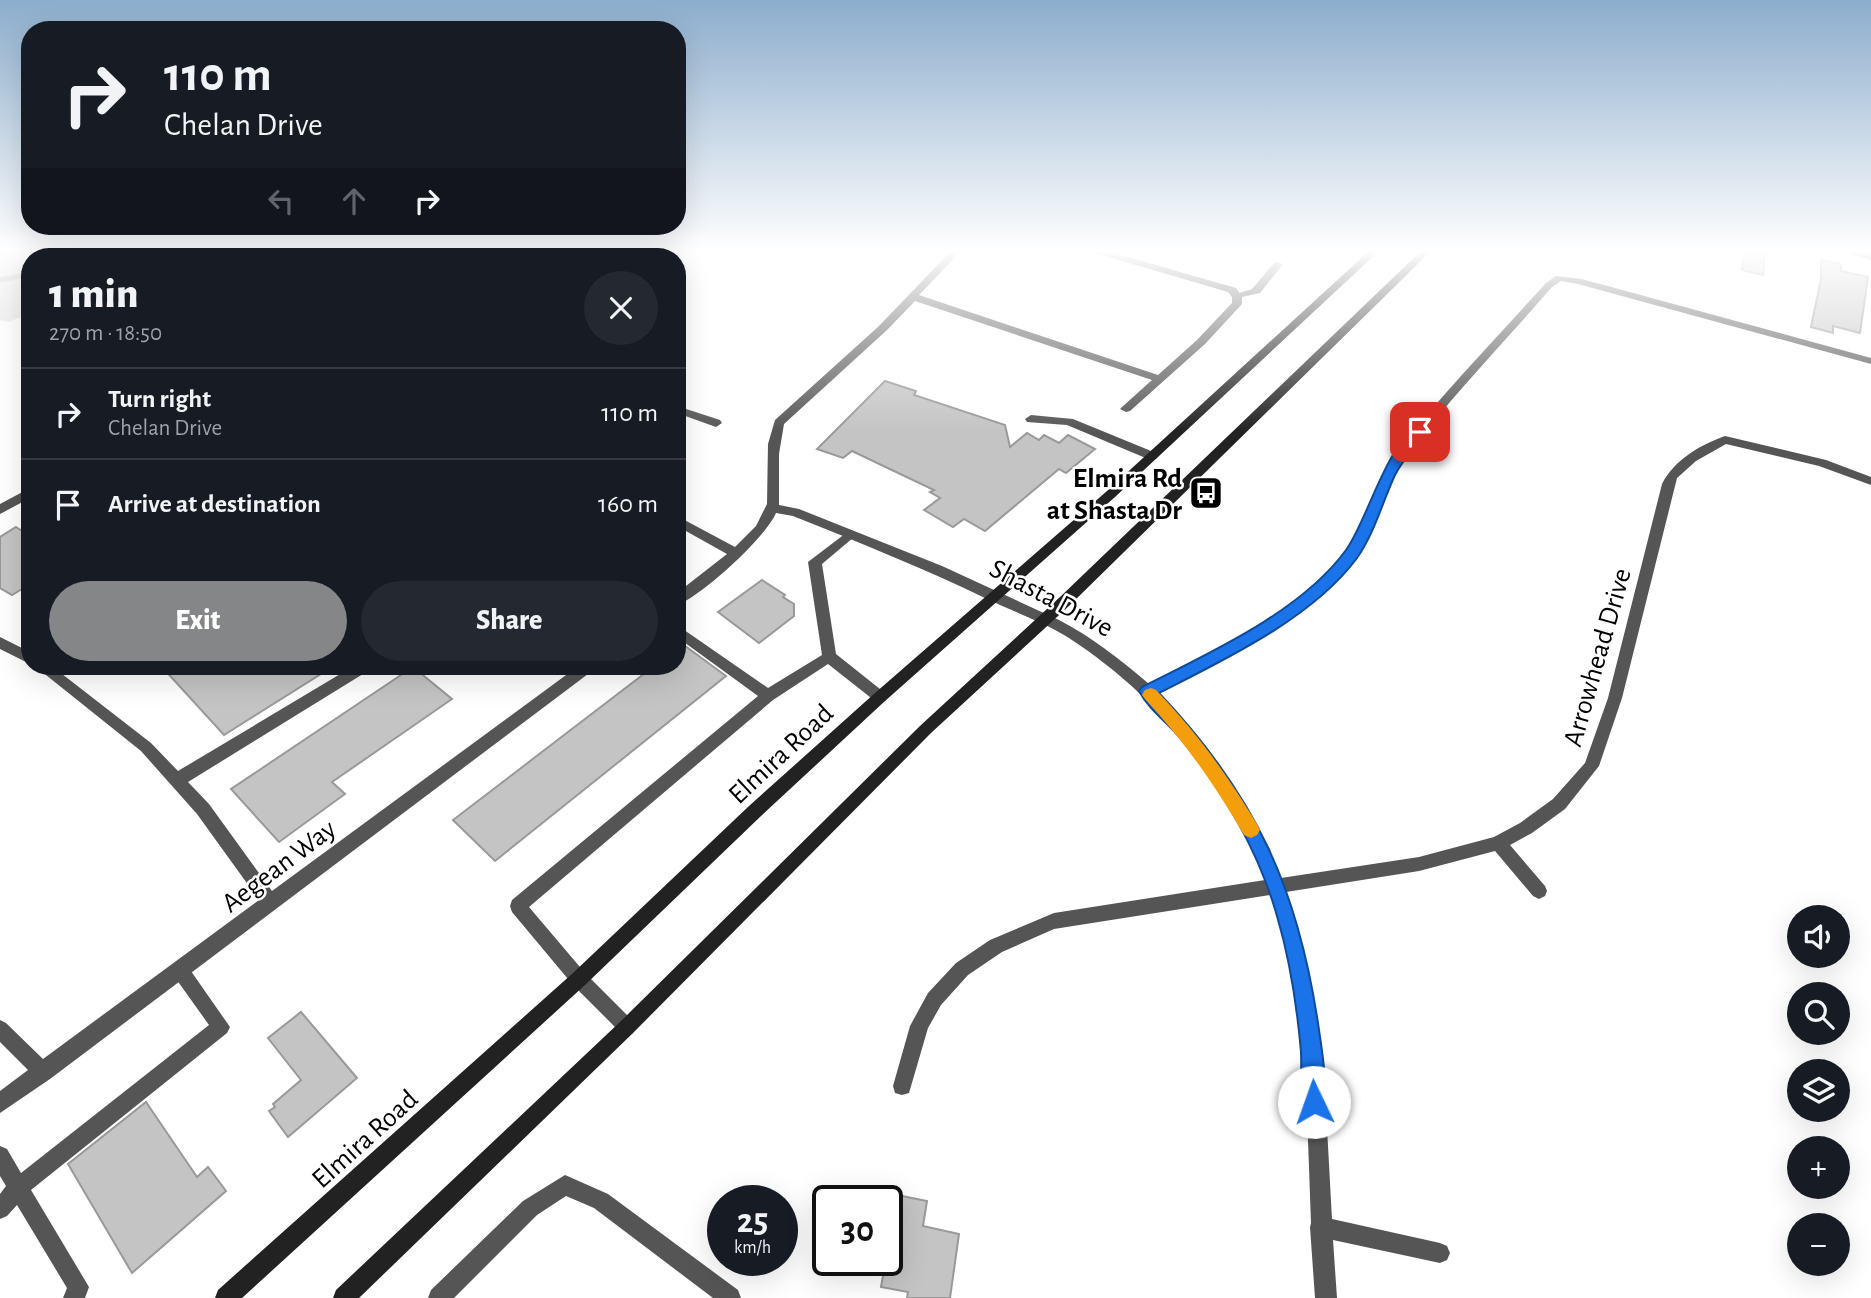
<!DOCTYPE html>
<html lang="en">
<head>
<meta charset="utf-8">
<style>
	body { margin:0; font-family:"Alegreya Sans",sans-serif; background:#242831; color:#f1f3f6; height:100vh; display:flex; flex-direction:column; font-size:26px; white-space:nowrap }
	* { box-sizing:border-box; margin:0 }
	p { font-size:23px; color:#9ea1a6 }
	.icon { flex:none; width:38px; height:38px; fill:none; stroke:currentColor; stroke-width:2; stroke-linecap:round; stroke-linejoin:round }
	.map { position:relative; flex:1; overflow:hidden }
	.details { position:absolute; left:21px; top:248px; width:665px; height:427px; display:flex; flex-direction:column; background:#171b24; border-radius:28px; box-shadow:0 7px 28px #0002 }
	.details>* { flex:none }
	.guide { position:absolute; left:21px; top:21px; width:665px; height:214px; border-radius:28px; box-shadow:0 7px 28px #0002; background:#171b24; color:#f1f3f6; overflow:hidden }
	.controls { position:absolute; left:1787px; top:905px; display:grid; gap:14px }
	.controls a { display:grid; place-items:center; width:63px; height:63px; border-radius:50%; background:#171b24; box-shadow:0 7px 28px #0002; font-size:35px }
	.speed { position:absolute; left:707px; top:1185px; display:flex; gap:14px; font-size:35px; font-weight:700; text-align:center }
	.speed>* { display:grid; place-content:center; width:91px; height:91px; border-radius:50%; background:#171b24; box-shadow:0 7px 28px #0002; line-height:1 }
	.speed small { font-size:18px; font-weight:400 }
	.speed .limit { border:4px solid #111; border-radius:10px; background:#fff; color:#111 }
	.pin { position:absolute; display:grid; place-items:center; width:60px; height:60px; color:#fff; margin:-30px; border-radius:14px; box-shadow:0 4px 10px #0006 }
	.me { position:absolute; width:77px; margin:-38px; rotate:357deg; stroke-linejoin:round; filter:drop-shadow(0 0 5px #0008) }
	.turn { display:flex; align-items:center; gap:24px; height:147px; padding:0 28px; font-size:32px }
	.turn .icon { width:91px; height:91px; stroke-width:2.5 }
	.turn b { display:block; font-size:49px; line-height:60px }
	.lanes { display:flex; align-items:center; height:66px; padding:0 28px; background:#0003; justify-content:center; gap:35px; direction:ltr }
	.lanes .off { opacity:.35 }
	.round { display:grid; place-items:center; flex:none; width:74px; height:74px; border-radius:37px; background:#242831 }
	.headline { display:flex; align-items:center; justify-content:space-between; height:119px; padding:0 28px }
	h1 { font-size:42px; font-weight:800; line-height:52px }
	.cta { display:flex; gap:14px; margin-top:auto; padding:14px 28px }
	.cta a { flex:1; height:80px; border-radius:42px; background:#858687; color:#fff; font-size:28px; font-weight:800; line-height:80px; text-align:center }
	.cta a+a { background:#242831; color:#f1f3f6 }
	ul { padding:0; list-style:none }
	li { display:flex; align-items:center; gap:21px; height:91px; padding:0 28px; border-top:2px solid #363941 }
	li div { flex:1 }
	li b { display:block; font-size:26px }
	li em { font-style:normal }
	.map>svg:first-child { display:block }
	.green { fill:#dcdcdc }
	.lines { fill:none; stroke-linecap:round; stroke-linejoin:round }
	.stream { stroke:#a3a3a3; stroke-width:5 }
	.building { fill:#c4c4c4; stroke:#999; stroke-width:2 }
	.path { stroke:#777; stroke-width:3.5; stroke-dasharray:2 2.5; stroke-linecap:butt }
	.lane { fill:#555; fill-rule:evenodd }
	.street { fill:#555; fill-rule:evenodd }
	.secondary { fill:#222; fill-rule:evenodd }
	.route { fill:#1a73e8; stroke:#114b97; stroke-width:2 }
	.slow { fill:#f59e0b }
	.labels { text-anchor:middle; stroke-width:5; stroke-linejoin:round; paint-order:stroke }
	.poi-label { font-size:28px; font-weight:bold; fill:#000; stroke:#fff; text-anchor:end }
	.street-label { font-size:28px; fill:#000; stroke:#fff }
</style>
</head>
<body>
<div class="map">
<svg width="1871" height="1298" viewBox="0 0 1871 1298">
	<rect width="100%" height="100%" fill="#fff"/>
	<path class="green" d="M 0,251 L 167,251 L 154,257 L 30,257 L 30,313 L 9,322 L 0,320 Z"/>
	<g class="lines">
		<path class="stream" d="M 68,257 L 81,251
			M 0,280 L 30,274"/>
	</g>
	<path class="building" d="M 1745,251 L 1765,251 L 1763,275 L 1742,270 Z
		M 1821,260 L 1841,264 L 1841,271 L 1868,277 L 1860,333 L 1833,326 L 1833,333 L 1811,327 L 1821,279 Z
		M 885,381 L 916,391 L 914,395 L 1005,425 L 1010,447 L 1027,433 L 1039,440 L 1044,435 L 1059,443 L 1068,435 L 1095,449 L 1066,473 L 1059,469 L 985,531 L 964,519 L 953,527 L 924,510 L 940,498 L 930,492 L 934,490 L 852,451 L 843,458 L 817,449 Z
		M 16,527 L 30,536 L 30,584 L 12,595 L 0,588 L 0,537 Z
		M 762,580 L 785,595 L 783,597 L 794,604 L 794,616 L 759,643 L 718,612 Z
		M 677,640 L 726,676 L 495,861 L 453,820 L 653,667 L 677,667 Z
		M 162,667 L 332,667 L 224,735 Z
		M 413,667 L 452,699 L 332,782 L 345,794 L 279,842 L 231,789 Z
		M 301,1012 L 357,1078 L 288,1137 L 269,1111 L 275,1107 L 273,1104 L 301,1080 L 268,1038 Z
		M 146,1102 L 197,1177 L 208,1167 L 226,1191 L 132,1273 L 68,1164 Z
		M 887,1193 L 927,1201 L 923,1226 L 959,1234 L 950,1298 L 907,1298 L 908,1292 L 881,1287 L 890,1236 L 887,1235 Z"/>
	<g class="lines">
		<path class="path" d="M 142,257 L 156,251"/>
		<path class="lane" d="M 1275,262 L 1283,264 L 1260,293 L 1233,299 L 1233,295 L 1252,289 Z
			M 677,406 L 720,420 L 722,423 L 716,427 L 677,413 Z
			M 1031,415 L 1073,419 L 1156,453 L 1158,456 L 1156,459 L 1148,459 L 1067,425 L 1027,422 L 1025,419 Z
			M 850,530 L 856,534 L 854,537 L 822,564 L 836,654 L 885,693 L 887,697 L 885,701 L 875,701 L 828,664 L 773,700 L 529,907 L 585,973 L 633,1021 L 636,1027 L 633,1033 L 627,1036 L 621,1033 L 573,985 L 512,912 L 510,906 L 512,900 L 758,696 L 677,637 L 677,625 L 768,688 L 822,655 L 808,562 Z
			M 180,962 L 186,964 L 230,1027 L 227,1033 L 31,1190 L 89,1287 L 85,1298 L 63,1298 L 67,1288 L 17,1205 L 7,1216 L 0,1219 L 0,1194 L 6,1186 L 0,1176 L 0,1146 L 7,1149 L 21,1173 L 209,1025 L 174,976 L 171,970 L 174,964 Z
			M 565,1175 L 608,1194 L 738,1290 L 741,1298 L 713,1298 L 594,1208 L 566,1196 L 537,1215 L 454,1298 L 428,1298 L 431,1290 L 523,1201 Z"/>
		<path class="street" d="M 536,251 L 552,251 L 555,253 L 550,256 Z
			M 951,251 L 961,251 L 919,295 L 1158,375 L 1197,340 L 1232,303 L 1232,297 L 1228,292 L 1095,253 L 1094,251 L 1107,251 L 1236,288 L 1242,297 L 1242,304 L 1205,344 L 1130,411 L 1126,412 L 1120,409 L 1122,407 L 1152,380 L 915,301 L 887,330 L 784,424 L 779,454 L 779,505 L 799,509 L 942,566 L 1059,620 C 1092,637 1121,660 1149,684 C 1222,648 1305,611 1353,542 C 1373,513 1378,475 1400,447 C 1446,390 1497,337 1546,283 L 1556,276 L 1582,279 L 1871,358 L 1871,364 L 1578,284 L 1561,281 L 1552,287 C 1505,341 1454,394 1410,451 C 1388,478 1382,517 1363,546 C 1317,618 1232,656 1158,692 C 1211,745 1254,808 1281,878 L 1419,857 L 1494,837 L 1520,823 L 1553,799 L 1585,763 L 1608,698 L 1662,484 C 1674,460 1700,445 1725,436 L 1826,460 L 1871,477 L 1871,485 L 1819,466 L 1726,444 L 1696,461 L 1677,478 L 1622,698 L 1599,766 L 1565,809 L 1532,833 L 1510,845 L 1545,886 L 1547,891 L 1545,896 L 1539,899 L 1533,896 L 1495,851 L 1419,871 L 1286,892 C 1323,997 1326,1109 1332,1219 L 1440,1243 L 1447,1246 L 1450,1253 L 1447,1260 L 1440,1263 L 1333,1240 L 1337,1298 L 1315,1298 L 1310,1227 L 1311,1223 C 1307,1113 1306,1000 1270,895 L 1054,929 L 1002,952 L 968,975 L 941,1005 L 928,1028 L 909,1093 L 902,1095 L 895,1093 L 893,1086 L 910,1026 L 928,993 L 956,963 L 990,940 L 1054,913 L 1265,880 C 1232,783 1154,693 1069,638 C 1044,622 1014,612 987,599 C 923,568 858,542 793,516 L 776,513 C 766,537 702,596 677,605 L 677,593 L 727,554 L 677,526 L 677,516 L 735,547 L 756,526 L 767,504 L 768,444 L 775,420 L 879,326 Z
			M 1837,251 L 1853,251 L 1871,254 L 1871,260 Z
			M 30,488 L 30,498 L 0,514 L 0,504 Z
			M 0,637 L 30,652 L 30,664 L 0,649 Z
			M 36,667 L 53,667 L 151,743 L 178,771 L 352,667 L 363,667 L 365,670 L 363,674 L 188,782 L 209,804 L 272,891 L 577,667 L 594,667 L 592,671 L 50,1079 L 0,1113 L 0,1091 L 28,1070 L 0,1042 L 0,1020 L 6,1023 L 43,1059 L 259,900 L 197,814 L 141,751 Z"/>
		<path class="secondary" d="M 1369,251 L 1379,251 L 1115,497 L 885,701 L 761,816 L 585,985 L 242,1298 L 215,1298 L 218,1290 L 573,973 L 749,806 L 875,693 L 1107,491 Z
			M 1421,251 L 1431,251 L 1070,605 L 931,733 L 633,1033 L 359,1298 L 333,1298 L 336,1290 L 621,1021 L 921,725 L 1060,597 Z"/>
	</g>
	<linearGradient id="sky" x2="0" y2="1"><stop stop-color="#8cadcc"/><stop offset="0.58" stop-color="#fff"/><stop offset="1" stop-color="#fff" stop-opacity="0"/></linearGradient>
	<rect width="1871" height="432" fill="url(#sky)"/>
	<path class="route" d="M 1420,428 L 1426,432 C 1416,446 1403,459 1395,475 C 1382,503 1375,532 1357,558 C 1313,618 1224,660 1159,693 C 1257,797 1299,890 1319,1030 C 1322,1051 1329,1091 1322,1110 L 1314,1113 L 1306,1110 C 1299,1092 1302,1071 1301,1052 C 1297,1006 1290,960 1277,916 C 1259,852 1223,790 1181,739 C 1168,723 1149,710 1139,691 L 1142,687 C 1209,653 1301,612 1346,550 C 1367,522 1388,438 1420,428 Z"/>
	<path class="slow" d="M 1151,688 L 1156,690 C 1199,735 1225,772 1257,824 L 1260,830 L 1257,835 L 1251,838 L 1244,835 C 1213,782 1187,745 1145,699 L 1142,695 L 1145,690 Z"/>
	<defs>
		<symbol id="bus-square" viewBox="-11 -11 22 22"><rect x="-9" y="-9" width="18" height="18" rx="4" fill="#000" stroke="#fff"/><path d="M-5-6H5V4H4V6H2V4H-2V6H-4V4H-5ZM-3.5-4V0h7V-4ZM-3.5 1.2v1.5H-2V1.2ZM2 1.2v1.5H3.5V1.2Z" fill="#fff"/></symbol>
	</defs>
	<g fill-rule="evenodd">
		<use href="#bus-square" x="1187" y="474" width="38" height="38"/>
	</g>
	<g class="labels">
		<g class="poi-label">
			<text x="1182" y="487">Elmira Rd<tspan x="1182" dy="32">at Shasta Dr</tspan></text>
		</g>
		<g class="street-label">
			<text transform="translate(1052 597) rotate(28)" y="10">Shasta Drive</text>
			<text transform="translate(1596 657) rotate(-74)" y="10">Arrowhead Drive</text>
			<text transform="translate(780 753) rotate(-43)" y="10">Elmira Road</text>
			<text transform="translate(278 865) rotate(-37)" y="10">Aegean Way</text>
			<text transform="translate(364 1138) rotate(-42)" y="10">Elmira Road</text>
		</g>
	</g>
</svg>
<div class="controls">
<a><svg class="icon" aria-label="sound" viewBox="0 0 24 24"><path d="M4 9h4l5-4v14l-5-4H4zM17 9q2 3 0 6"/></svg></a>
<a><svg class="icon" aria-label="search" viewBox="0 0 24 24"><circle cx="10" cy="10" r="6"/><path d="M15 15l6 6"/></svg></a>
<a><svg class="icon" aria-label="layers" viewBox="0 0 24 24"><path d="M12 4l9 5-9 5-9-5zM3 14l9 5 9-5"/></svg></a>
<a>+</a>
<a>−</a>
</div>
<div class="speed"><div>25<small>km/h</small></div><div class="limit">30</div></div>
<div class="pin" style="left:1420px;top:432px;background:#d93025"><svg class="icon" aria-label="arrive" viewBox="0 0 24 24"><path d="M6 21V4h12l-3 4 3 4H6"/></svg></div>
<svg class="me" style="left:1314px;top:1102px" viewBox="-20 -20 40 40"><circle r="19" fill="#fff"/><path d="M0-13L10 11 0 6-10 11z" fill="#1a73e8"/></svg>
<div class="guide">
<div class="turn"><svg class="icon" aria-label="right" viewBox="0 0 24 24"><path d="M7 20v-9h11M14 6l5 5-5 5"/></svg><div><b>110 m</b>Chelan Drive</div></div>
<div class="lanes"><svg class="icon off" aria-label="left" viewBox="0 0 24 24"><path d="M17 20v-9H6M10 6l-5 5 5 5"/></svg><svg class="icon off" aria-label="ahead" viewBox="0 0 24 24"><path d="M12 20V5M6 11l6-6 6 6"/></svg><svg class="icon" aria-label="right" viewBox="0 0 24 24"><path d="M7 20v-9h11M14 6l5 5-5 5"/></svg></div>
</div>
<section class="details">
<div class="headline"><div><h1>1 min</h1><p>270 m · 18:50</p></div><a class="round"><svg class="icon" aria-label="close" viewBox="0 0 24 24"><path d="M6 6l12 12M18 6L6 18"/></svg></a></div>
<ul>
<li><svg class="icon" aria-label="right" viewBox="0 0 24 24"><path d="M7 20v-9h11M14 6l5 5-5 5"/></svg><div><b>Turn right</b><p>Chelan Drive</p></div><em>110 m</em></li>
<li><svg class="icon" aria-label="arrive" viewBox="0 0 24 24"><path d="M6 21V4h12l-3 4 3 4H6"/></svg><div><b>Arrive at destination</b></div><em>160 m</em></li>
</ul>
<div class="cta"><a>Exit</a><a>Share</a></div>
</section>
</div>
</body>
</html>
